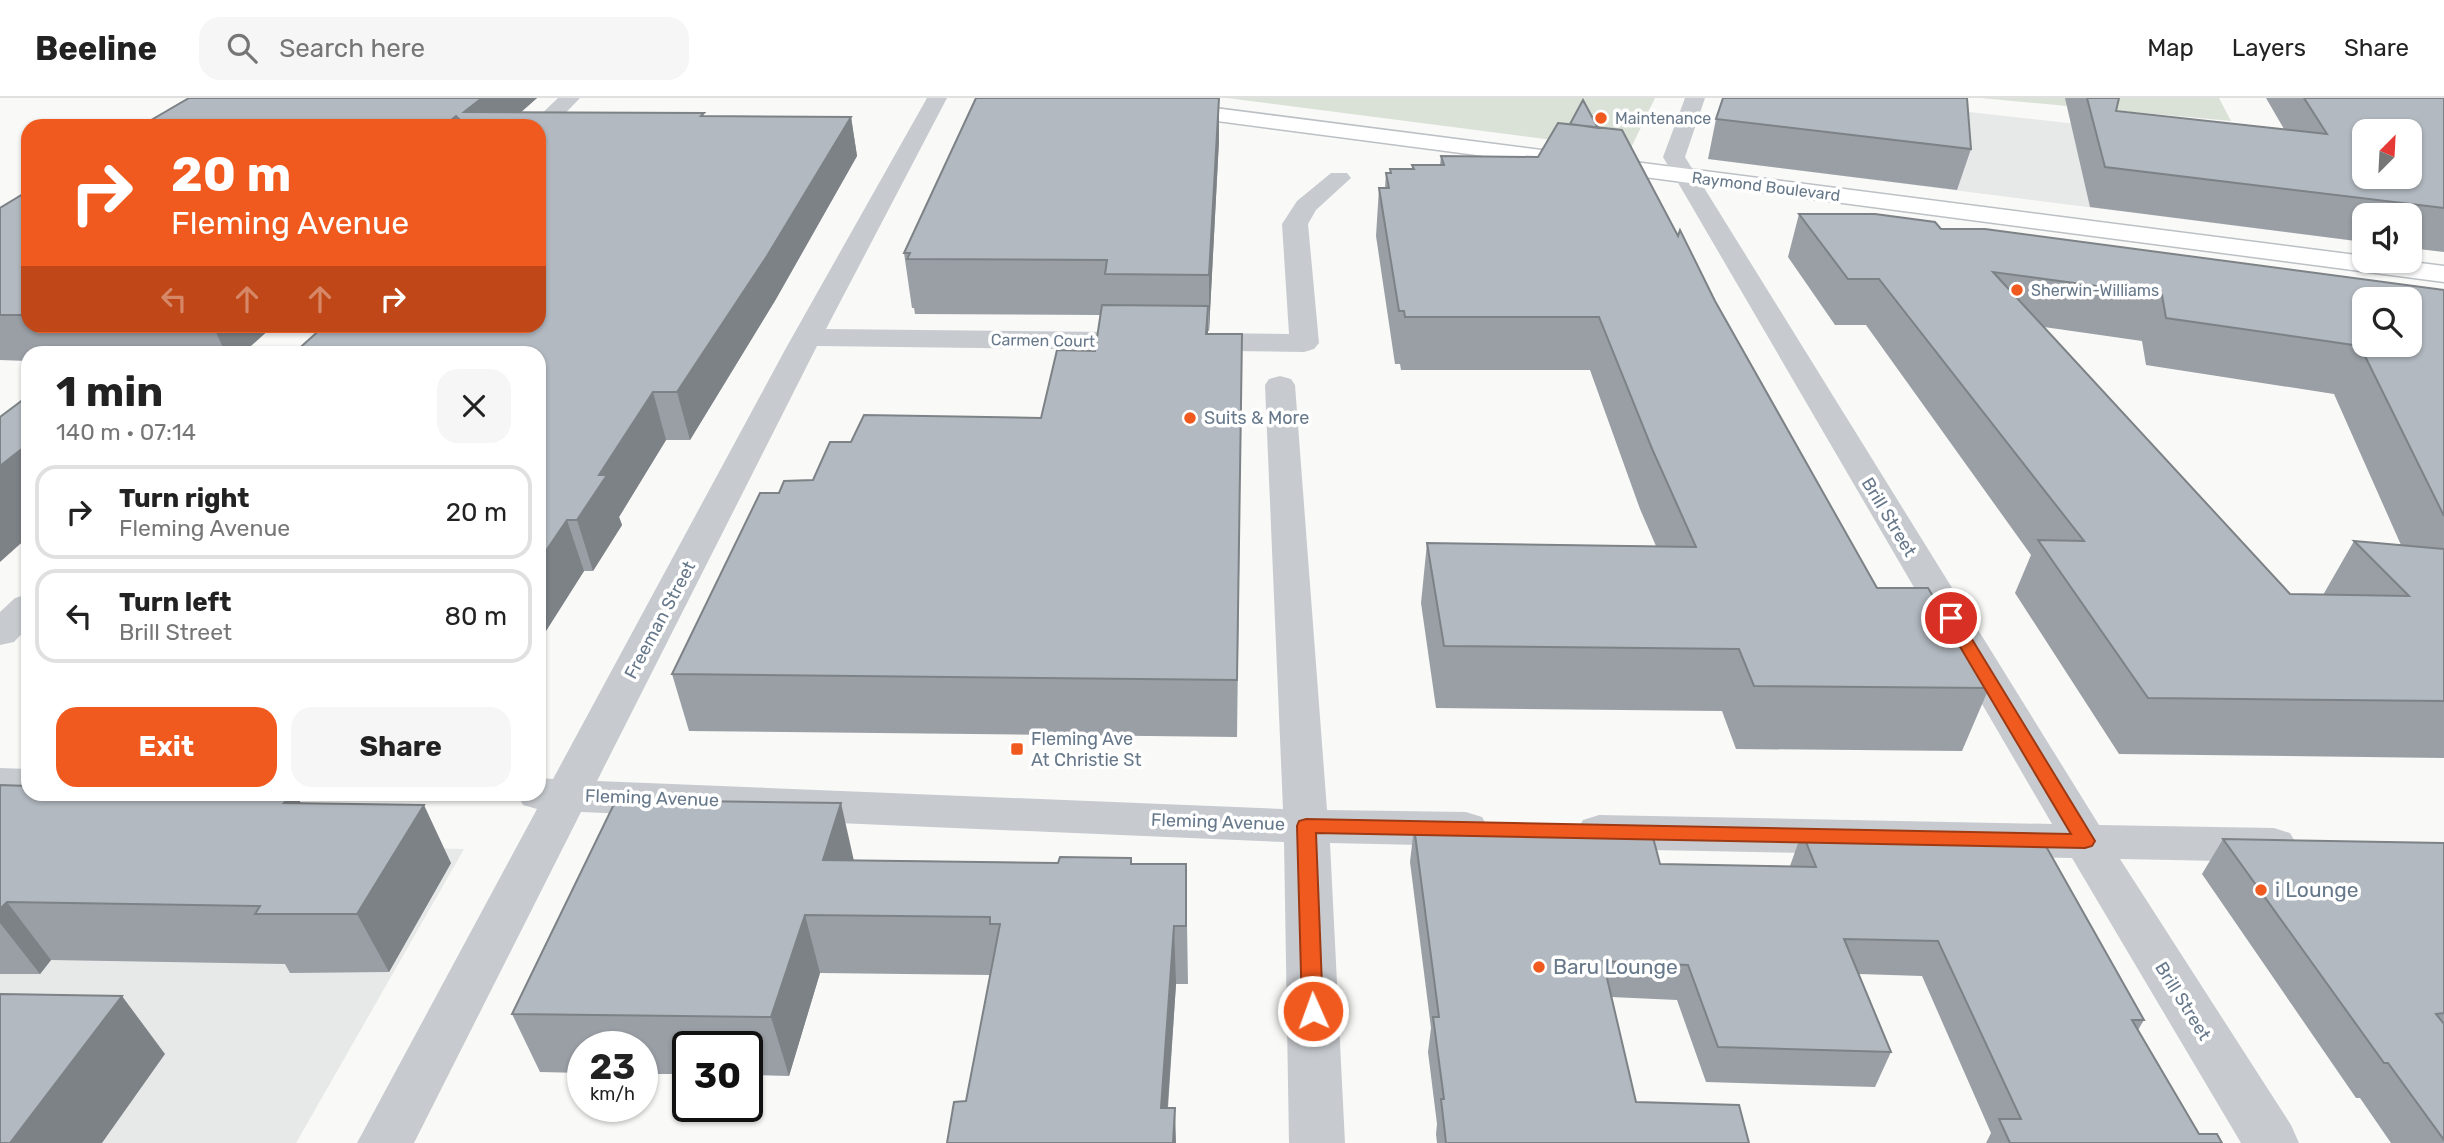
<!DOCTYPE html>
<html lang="en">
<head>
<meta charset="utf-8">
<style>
	body { margin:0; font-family:Rubik,sans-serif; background:#f6f6f6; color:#222; height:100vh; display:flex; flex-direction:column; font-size:26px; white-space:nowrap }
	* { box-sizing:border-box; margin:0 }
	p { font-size:23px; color:#767676 }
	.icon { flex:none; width:38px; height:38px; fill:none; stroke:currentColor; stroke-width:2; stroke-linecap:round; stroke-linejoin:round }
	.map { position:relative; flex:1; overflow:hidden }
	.drawer { position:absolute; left:21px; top:248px; width:525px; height:455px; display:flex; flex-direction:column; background:#fff; border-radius:21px; box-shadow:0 2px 5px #0004 }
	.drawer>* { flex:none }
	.guide { position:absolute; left:21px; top:21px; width:525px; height:214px; border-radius:21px; box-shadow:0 2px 5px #0004; background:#f15a1f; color:#fff; overflow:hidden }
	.needle { width:46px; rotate:24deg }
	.fabs { position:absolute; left:2352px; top:21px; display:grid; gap:14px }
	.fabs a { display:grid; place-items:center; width:70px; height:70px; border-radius:14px; background:#fff; box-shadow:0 2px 5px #0004; font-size:35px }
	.speed { position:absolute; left:567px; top:933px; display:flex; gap:14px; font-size:35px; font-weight:700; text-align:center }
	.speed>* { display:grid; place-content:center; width:91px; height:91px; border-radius:50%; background:#fff; box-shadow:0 2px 5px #0004; line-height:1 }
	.speed small { font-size:18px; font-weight:400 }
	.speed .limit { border:4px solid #111; border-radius:10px; background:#fff; color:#111 }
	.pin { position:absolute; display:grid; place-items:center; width:60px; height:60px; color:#fff; margin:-30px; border:4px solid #fff; border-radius:50%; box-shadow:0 2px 7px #0007 }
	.me { position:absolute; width:77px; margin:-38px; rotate:358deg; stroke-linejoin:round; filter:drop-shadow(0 0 5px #0008) }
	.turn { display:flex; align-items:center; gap:24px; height:147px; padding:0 35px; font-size:32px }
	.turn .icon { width:91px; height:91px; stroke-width:2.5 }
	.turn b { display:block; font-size:49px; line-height:60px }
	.lanes { display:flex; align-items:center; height:66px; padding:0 35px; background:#0003; justify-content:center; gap:35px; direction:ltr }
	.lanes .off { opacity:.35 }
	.round { display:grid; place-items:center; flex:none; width:74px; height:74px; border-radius:21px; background:#f6f6f6 }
	.summary { display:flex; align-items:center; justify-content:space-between; height:119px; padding:0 35px }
	h1 { font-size:42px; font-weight:700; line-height:52px }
	.primary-button { display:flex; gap:14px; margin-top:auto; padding:14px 35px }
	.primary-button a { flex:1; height:80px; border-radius:21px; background:#f15a1f; color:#fff; font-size:28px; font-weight:700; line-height:80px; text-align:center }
	.primary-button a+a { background:#f6f6f6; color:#222 }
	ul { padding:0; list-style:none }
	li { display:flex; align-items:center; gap:21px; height:94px; margin:0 14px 10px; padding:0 21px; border:4px solid #e0e0e0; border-radius:21px }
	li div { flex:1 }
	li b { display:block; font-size:26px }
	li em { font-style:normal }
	header { display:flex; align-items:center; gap:42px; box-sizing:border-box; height:98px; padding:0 35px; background:#fff; border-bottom:2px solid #e0e0e0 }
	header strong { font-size:33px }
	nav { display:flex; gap:38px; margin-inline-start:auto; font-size:24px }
	.search { width:490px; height:63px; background:#f6f6f6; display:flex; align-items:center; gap:18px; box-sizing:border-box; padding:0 24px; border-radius:21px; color:#767676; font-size:26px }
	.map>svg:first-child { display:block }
	.built { fill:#e7e8e8 }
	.green { fill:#dae2d7 }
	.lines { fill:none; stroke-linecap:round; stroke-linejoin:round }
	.primary-casing { stroke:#bcc0c4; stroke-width:3 }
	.minor { fill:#c7cbcf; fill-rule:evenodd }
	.primary { fill:#fff; fill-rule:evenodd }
	.wall { fill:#999fa5; fill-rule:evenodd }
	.shaded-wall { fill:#7d8286 }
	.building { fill:#b2b9c0; stroke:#7d8286; stroke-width:2; fill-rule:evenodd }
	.route { fill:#f15a1f; stroke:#9d3a14; stroke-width:2 }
	.poi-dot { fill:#f15a1f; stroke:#fff; stroke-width:2.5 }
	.labels { text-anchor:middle; stroke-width:7; stroke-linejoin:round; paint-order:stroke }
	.far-poi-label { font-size:16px; fill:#66788a; stroke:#fff; text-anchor:start }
	.far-street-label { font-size:16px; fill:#66788a; stroke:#fff }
	.poi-label { font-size:18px; fill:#66788a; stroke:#fff; text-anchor:start }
	.street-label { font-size:18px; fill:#66788a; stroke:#fff }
	.near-poi-label { font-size:21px; fill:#66788a; stroke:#fff; text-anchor:start }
</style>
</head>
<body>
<header>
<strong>Beeline</strong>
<div class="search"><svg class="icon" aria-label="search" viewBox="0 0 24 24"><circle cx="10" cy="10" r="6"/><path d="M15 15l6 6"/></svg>Search here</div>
<nav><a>Map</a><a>Layers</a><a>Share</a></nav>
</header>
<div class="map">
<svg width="2444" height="1045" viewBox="0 0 2444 1045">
	<rect width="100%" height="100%" fill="#f9f9f7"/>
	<path class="built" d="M 1727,0 L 1844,0 L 2203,40 L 2364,79 L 2410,79 L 2410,117 L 2364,117 L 2364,144 L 1708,61 Z
		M 0,740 L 464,751 L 296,1045 L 0,1045 Z"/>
	<path class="green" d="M 1227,0 L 1655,0 L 1630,52 Z
		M 1981,0 L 2219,0 L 2231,23 Z"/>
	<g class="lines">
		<defs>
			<path id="primary" d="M 1078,0 L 1137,0 L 2364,158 L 2364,163 L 2404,163 L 2444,168 L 2444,184 L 1088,6 L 1081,4 Z"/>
		</defs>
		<use href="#primary" class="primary-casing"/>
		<path class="minor" d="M 558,0 L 580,0 L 547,34 L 539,36 L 539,28 L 529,28 Z
			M 927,0 L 947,0 L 826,231 L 1289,236 L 1282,126 L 1297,103 L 1331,75 L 1347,75 L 1351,80 L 1316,112 L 1308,126 L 1319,245 L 1314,251 L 1304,254 L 817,248 L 597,683 L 1283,711 L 1265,287 L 1269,281 L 1280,278 L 1291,281 L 1295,287 L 1327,712 L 1466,714 L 1482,719 L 1489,731 L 1482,743 L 1466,748 L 1330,745 L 1345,1045 L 1289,1045 L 1284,744 L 581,714 L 414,1045 L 357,1045 L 537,711 L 523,707 L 517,696 L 539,696 L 539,680 L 553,681 L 786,250 Z
			M 1685,0 L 1705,0 L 1685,59 L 2099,727 L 2274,730 L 2290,735 L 2297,747 L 2290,759 L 2274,764 L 2120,761 L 2291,1027 L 2299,1045 L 2241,1045 L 2072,760 L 1599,751 L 1583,746 L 1576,734 L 1583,722 L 1599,717 L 2052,726 L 1663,59 Z
			M 28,496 L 28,529 L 14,544 L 0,547 L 0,514 L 15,500 Z
			M 0,670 L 28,671 L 28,696 L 44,697 L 28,701 L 0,700 Z"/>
		<use href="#primary" class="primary"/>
	</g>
	<path class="wall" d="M 189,0 L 537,0 L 520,15 L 705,18 L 851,19 L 857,58 L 776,201 L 690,342 L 666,342 L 619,419 L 622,427 L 593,473 L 584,473 L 539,544 L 539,28 L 141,28 Z
		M 2065,0 L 2119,0 L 2116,13 L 2284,31 L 2266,0 L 2444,0 L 2444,154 L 2410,150 L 2410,117 L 2364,117 L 2364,144 L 2090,109 Z
		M 1716,21 L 1971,51 L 1957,92 L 1708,61 Z
		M 1598,30 L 1678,138 L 1877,490 L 1989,590 L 1962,653 L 1736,651 L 1722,613 L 1436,610 L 1421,505 L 1427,445 L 1656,448 L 1640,411 L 1590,272 L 1401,272 L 1400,266 L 1395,266 L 1376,138 L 1379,90 L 1385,90 L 1386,75 L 1390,75 L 1390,71 L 1412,71 L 1412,67 L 1440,67 L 1441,58 L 1538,59 Z
		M 1219,42 L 1209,233 L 1208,233 L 1208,236 L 1242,236 L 1237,639 L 689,633 L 672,576 L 779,395 L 813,382 L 851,344 L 1041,320 L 1095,253 L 1100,217 L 915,216 L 914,210 L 912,210 L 904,155 Z
		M 28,93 L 28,228 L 273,228 L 242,256 L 28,256 L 28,263 L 0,262 L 0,110 Z
		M 1799,116 L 1941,131 L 2444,192 L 2444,660 L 2119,656 L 2015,495 L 2031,457 L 1866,227 L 1835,227 L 1788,159 ZM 2044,229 L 2142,243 L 2146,267 L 2334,296 L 2401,447 L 2354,443 L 2323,497 L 2290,496 Z
		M 0,687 L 28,696 L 296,696 L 301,706 L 451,765 L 389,874 L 290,875 L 285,866 L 51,862 L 40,876 L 0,876 Z
		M 1571,728 L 1660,766 L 1790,768 L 1802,734 L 1880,739 L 2144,922 L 2138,932 L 2199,1036 L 2222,1045 L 1986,1045 L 1991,1035 L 1922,878 L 1859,876 L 1891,954 L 1875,989 L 1706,984 L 1677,902 L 1611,899 L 1636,1004 L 1749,1045 L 1437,1045 L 1436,1036 L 1437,1026 L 1428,954 L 1431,930 L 1410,764 L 1414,729 L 1570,731 Z
		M 2223,741 L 2444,745 L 2444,1045 L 2391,1045 L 2360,1000 L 2356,1000 L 2202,776 Z
		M 854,762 L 1186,766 L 1188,886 L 1176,886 L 1168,1010 L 966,1003 L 990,877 L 820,875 L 789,978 L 747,977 L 747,948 L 688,948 L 688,976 L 642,976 L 642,948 L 583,948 L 583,975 L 540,974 L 512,916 Z"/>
	<path class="shaded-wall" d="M 482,0 L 537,0 L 505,28 L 464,14 Z
		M 1219,0 L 1219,42 L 1209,233 L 1209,177 Z
		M 456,18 L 459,28 L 444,28 Z
		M 851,19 L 857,58 L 776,201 L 690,342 L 677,294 Z
		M 1208,208 L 1208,255 L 1206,236 Z
		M 213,228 L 273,228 L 242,256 L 226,256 Z
		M 653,294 L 666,342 L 619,419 L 622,427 L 593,473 L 577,422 L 599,377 Z
		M 28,346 L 28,439 L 0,464 L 0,368 Z
		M 567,422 L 584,473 L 539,544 L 539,463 Z
		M 291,696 L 296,696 L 325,750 L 284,705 Z
		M 841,705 L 854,763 L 823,762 Z
		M 424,707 L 451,765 L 389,874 L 357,816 Z
		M 7,804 L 51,862 L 40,876 L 0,825 L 0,811 Z
		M 805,817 L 820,875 L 789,978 L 771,919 Z
		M 1174,828 L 1176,886 L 1165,1045 L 1161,1010 Z
		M 122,898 L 165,956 L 102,1045 L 10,1045 Z
		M 1175,1010 L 1176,1045 L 1173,1045 Z"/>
	<path class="building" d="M 189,0 L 482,0 L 464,14 L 704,15 L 701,18 L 851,19 L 767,158 L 677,294 L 653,294 L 599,377 L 607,377 L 577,422 L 567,422 L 539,463 L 539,256 L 293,256 L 324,228 L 539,228 L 539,28 L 466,28 L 456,18 L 444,28 L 141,28 Z
		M 976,0 L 1219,0 L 1209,177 L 1105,176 L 1107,162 L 907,161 L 910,155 L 904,155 Z
		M 1723,0 L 1967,0 L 1971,51 L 1716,21 Z
		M 2087,0 L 2119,0 L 2116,13 L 2327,36 L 2304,0 L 2444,0 L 2444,110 L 2105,69 ZM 2364,33 L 2410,33 L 2410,79 L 2364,79 Z
		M 1583,2 L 1598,30 L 1570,26 Z
		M 1558,25 L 1622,32 L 1678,138 L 1680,132 L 1715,203 L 1877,490 L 1928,490 L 1989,590 L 1754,588 L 1739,551 L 1444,548 L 1427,445 L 1696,449 L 1653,353 L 1599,219 L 1405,219 L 1404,213 L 1399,213 L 1379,90 L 1389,90 L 1386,75 L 1391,75 L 1390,71 L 1414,71 L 1412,67 L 1444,67 L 1441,58 L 1538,59 Z
		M 28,93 L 28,217 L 0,217 L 0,110 Z
		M 1799,116 L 1875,116 L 1935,124 L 1941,131 L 1985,131 L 2444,192 L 2444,418 L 2360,248 L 2166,220 L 2162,197 L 1993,174 L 2290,496 L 2409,498 L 2354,443 L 2444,451 L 2444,603 L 2148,600 L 2038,442 L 2084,443 L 1879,181 L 1848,181 ZM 2364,201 L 2410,201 L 2410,247 L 2364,247 Z
		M 1102,207 L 1208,208 L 1206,236 L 1242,236 L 1237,582 L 672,576 L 760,395 L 779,395 L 784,383 L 813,382 L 830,344 L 851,344 L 864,317 L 1041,320 L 1057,252 L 1095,253 Z
		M 28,298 L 28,346 L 0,368 L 0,319 Z
		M 0,687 L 28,688 L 28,696 L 291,696 L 284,705 L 424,707 L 357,816 L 255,816 L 260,808 L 7,804 L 0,811 Z
		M 616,702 L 841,705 L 823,762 L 1058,765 L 1060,759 L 1131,760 L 1131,766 L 1186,766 L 1186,828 L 1174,828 L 1161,1010 L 1175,1010 L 1173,1045 L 947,1045 L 954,1004 L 966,1003 L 1000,826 L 990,826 L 990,819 L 805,817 L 771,919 L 512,916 Z
		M 1571,728 L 1650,728 L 1660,766 L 1816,769 L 1802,734 L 1878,735 L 1880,739 L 2043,743 L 2144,922 L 2132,922 L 2199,1036 L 2217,1036 L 2222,1045 L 2010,1045 L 1999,1021 L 2021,1021 L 1938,843 L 1844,841 L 1891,954 L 1718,949 L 1688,867 L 1603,863 L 1636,1004 L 1739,1007 L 1749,1045 L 1446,1045 L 1441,1001 L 1444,1001 L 1433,919 L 1439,919 L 1414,729 L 1572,732 Z
		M 2223,741 L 2444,745 L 2444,915 L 2436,916 L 2444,926 L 2444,1042 L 2388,965 L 2384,965 Z
		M 0,896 L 122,898 L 10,1045 L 0,1045 Z"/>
	<path class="route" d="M 1951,516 L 1959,520 L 2092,738 L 2095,743 L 2092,748 L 2085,750 L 1316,735 L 1323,913 L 1320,919 L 1313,922 L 1305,919 L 1302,913 L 1297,728 L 1299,723 L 1306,721 L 2071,736 L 1943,520 Z"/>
	<g class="poi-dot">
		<circle cx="1601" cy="20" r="7"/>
		<circle cx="2017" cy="192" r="7"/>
		<circle cx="1190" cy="320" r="7"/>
		<rect x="1010" y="644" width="14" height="14" rx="3.5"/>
		<circle cx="2261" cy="792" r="7"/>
		<circle cx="1539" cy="869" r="7"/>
	</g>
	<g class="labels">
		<g class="far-poi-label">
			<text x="1615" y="26">Maintenance</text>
			<text x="2031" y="198">Sherwin-Williams</text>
		</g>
		<g class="far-street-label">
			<text transform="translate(1766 88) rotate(7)" y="6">Raymond Boulevard</text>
			<text transform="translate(1043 242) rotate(1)" y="6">Carmen Court</text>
		</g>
		<g class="poi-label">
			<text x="1204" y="326">Suits &amp; More</text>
			<text x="1031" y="647">Fleming Ave<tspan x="1031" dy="21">At Christie St</tspan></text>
		</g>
		<g class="street-label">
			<text transform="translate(1889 419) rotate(59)" y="6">Brill Street</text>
			<text transform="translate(660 522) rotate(-62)" y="6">Freeman Street</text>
			<text transform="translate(652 700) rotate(2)" y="6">Fleming Avenue</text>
			<text transform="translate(1218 724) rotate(2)" y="6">Fleming Avenue</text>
			<text transform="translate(2183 903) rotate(58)" y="6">Brill Street</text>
		</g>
		<g class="near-poi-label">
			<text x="2275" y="799">i Lounge</text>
			<text x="1553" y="876">Baru Lounge</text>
		</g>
	</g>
</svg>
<div class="fabs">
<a><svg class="needle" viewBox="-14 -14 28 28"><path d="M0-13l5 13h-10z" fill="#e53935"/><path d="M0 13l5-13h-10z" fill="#767676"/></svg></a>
<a><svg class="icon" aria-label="sound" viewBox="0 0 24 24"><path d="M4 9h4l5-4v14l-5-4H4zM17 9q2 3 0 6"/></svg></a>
<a><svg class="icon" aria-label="search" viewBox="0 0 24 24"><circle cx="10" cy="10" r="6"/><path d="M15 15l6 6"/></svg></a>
</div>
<div class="speed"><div>23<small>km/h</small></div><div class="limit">30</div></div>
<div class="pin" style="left:1951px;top:520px;background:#d93025"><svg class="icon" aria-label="arrive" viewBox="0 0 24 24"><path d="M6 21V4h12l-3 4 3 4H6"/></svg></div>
<svg class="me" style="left:1313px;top:913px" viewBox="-20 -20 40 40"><circle r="17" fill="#f15a1f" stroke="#fff" stroke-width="3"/><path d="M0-11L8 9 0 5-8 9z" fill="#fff"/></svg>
<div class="guide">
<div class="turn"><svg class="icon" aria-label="right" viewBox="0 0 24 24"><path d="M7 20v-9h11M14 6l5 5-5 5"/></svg><div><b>20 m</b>Fleming Avenue</div></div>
<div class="lanes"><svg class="icon off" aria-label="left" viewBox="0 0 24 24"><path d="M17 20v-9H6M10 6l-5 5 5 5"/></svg><svg class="icon off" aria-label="ahead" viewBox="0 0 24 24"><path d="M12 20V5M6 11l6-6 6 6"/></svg><svg class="icon off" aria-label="ahead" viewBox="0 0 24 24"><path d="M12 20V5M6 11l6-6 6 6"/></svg><svg class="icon" aria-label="right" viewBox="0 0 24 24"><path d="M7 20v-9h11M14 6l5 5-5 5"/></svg></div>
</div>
<section class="drawer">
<div class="summary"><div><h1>1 min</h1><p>140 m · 07:14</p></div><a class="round"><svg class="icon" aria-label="close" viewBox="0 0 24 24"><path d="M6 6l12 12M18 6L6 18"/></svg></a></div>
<ul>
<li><svg class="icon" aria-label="right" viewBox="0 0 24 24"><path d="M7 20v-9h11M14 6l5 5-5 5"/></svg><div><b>Turn right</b><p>Fleming Avenue</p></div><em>20 m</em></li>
<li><svg class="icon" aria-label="left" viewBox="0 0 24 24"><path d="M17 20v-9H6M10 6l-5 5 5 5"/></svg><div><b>Turn left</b><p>Brill Street</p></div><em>80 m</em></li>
</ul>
<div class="primary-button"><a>Exit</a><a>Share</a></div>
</section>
</div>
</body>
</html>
